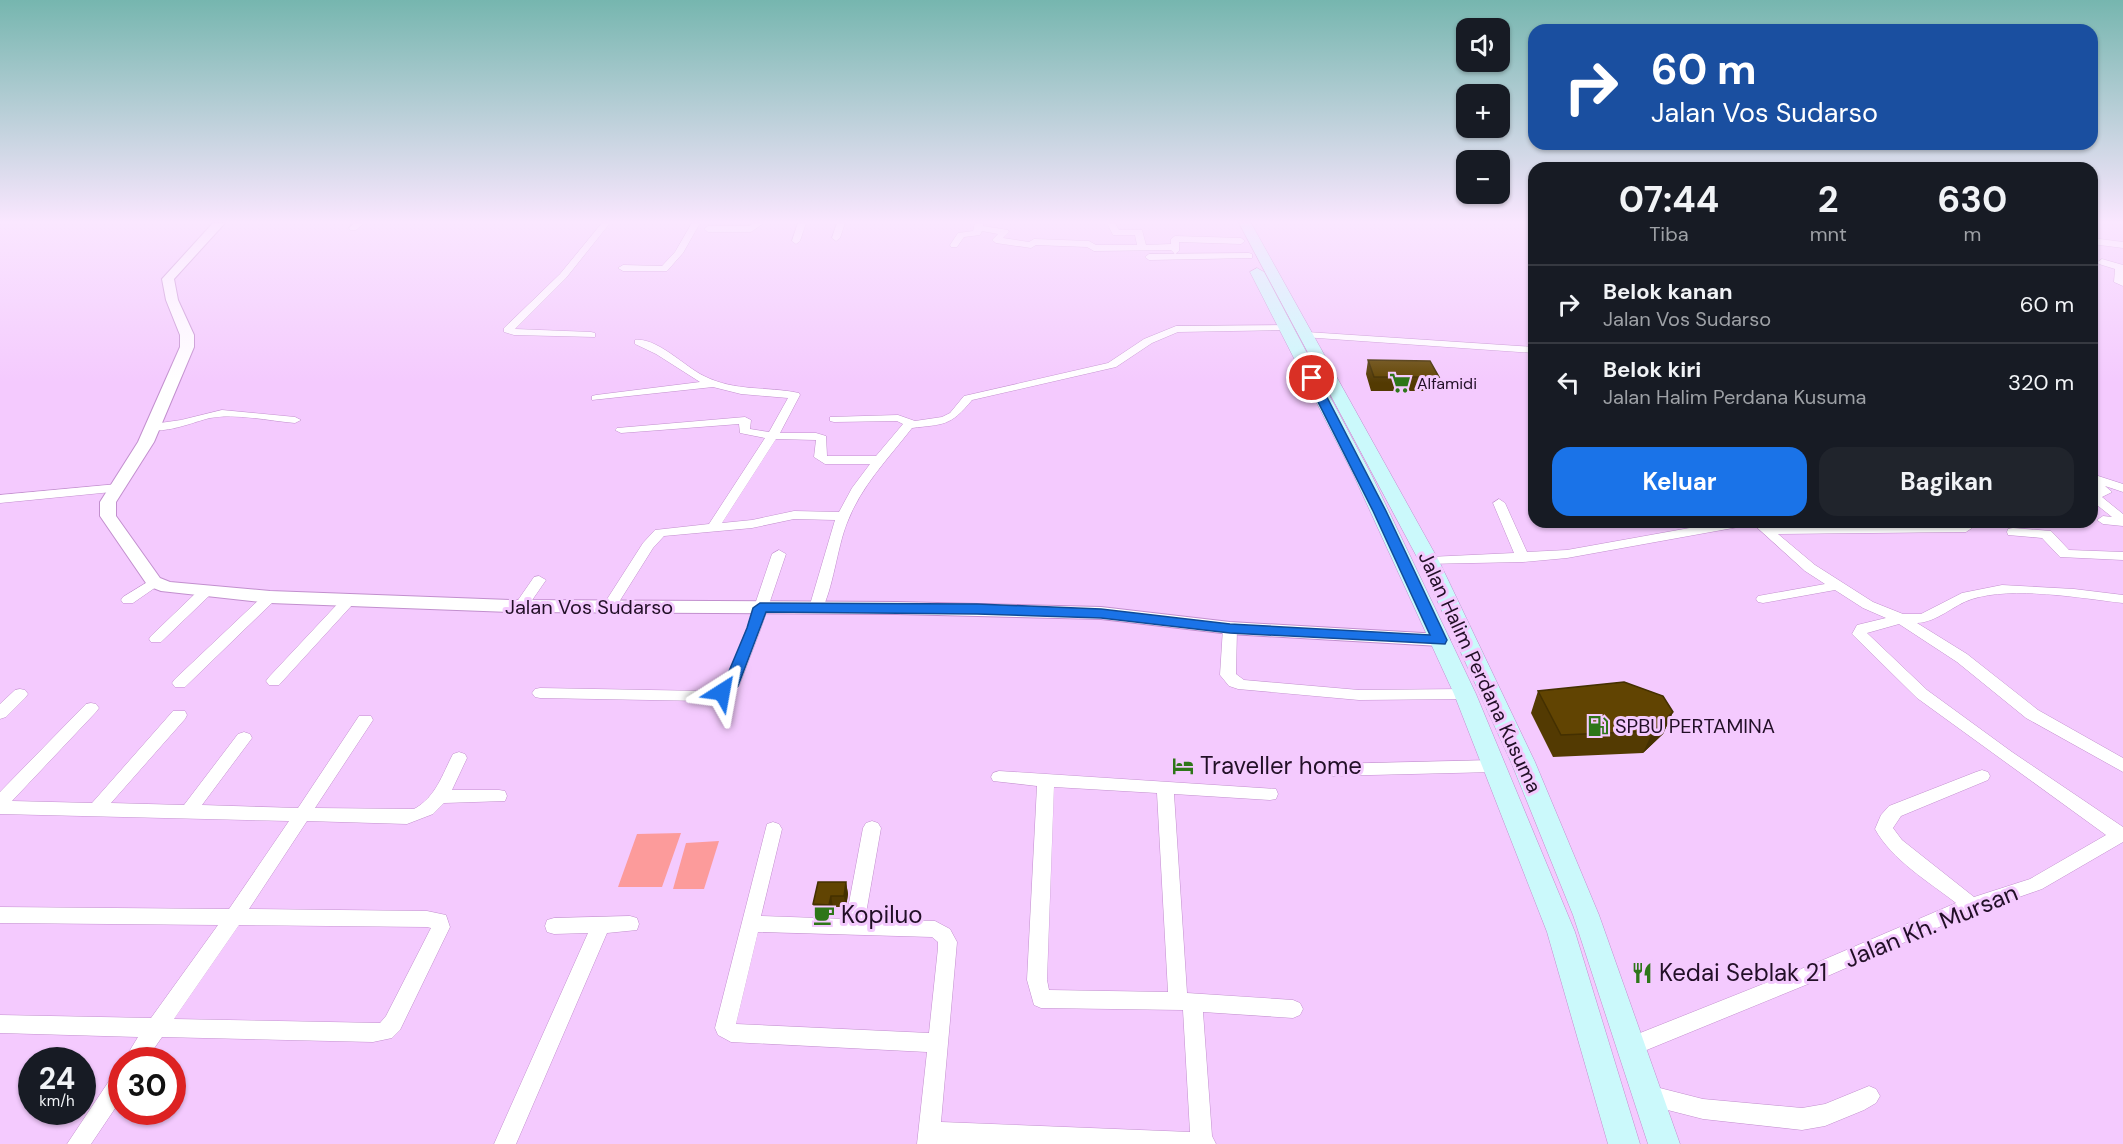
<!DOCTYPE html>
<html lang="id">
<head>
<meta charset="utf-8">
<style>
	body { margin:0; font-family:"DM Sans",sans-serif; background:#20242c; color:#f1f3f6; height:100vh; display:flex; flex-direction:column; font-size:22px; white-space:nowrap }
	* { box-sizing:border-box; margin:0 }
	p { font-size:20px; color:#9ea1a6 }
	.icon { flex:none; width:33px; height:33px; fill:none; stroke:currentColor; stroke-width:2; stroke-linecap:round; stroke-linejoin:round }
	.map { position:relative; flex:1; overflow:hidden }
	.panel { position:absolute; left:1528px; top:162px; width:570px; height:366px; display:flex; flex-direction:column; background:#171b24; border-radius:18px; box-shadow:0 2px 4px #0004 }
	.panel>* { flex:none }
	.top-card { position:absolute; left:1528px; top:24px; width:570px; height:126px; border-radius:18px; box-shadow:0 2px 4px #0004; background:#1a4fa0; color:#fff; overflow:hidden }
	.buttons { position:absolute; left:1456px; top:18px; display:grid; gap:12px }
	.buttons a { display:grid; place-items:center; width:54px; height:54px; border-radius:12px; background:#171b24; box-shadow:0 2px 4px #0004; font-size:30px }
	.speed { position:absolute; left:18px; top:1047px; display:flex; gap:12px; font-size:30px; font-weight:700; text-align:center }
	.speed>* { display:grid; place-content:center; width:78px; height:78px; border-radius:50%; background:#171b24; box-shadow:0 2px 4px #0004; line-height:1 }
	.speed small { font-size:15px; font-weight:400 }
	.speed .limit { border:9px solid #d22; background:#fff; color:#111 }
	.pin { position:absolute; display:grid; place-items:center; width:51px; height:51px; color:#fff; margin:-26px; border:3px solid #fff; border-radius:50%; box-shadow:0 2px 6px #0007 }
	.me { position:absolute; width:66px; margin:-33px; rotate:34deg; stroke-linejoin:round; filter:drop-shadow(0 0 4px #0008) }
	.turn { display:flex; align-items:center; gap:21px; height:126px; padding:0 24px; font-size:27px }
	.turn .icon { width:78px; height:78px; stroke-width:2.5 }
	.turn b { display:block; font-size:42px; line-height:51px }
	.eta { display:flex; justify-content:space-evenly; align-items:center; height:102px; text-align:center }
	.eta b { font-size:36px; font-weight:700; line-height:42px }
	.action { display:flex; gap:12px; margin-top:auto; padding:12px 24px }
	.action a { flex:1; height:69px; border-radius:18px; background:#1a73e8; color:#fff; font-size:24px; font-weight:700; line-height:69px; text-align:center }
	.action a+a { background:#20242c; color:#f1f3f6 }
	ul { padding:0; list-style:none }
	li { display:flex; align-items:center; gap:18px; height:78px; padding:0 24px; border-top:2px solid #363941 }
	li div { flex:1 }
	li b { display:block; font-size:22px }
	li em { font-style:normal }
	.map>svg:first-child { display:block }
	.green { fill:#fc9b9b }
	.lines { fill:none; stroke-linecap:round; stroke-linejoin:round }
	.minor-casing { stroke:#c28fce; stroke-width:1 }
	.tertiary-casing { stroke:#c28fce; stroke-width:2 }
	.secondary-casing { stroke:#c28fce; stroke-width:1 }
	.minor { fill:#fff; fill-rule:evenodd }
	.tertiary { fill:#fff; fill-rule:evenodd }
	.secondary { fill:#cbf9fb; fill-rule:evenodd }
	.wall { fill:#533a02 }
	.shaded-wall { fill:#443001 }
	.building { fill:#614402; stroke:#443001; stroke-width:1.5 }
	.route { fill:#1a73e8; stroke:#114b97; stroke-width:1.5 }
	.labels { text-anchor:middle; stroke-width:6; stroke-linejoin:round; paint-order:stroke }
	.far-poi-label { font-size:16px; fill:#220f27; stroke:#f4cafe; text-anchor:start }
	.street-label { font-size:20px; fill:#220f27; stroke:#f4cafe }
	.poi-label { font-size:20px; fill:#220f27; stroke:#f4cafe; text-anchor:start }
	.near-poi-label { font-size:24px; fill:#220f27; stroke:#f4cafe; text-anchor:start }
	.near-street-label { font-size:24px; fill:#220f27; stroke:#f4cafe }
</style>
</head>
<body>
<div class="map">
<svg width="2123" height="1144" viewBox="0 0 2123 1144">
	<rect width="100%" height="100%" fill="#f4cafe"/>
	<path class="green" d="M 681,833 L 662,887 L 618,887 L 637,834 Z
		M 719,841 L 704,889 L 673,889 L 686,843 Z"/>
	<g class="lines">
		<defs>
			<path id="minor" d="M 354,223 L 364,223 L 356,230 L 350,230 L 349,228 Z
				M 602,223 L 610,223 L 566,278 L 515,329 L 591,332 L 595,333 L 595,337 L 514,335 L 504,332 L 504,328 L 560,274 Z
				M 692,223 L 700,223 L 683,253 L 667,271 L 623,271 L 618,268 L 623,265 L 662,266 L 675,252 Z
				M 754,223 L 764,223 L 751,232 L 708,232 L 704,229 L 708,226 L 749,226 Z
				M 798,223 L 806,223 L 800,241 L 796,244 L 792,241 Z
				M 837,223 L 845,223 L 840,238 L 836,241 L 832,238 Z
				M 975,223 L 983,223 L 983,226 L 1008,230 L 1009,232 L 1003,238 L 1029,242 L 1034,239 L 1089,241 L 1096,245 L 1137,245 L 1135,235 L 1113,235 L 1107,223 L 1115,223 L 1119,230 L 1142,230 L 1146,245 L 1171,244 L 1171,239 L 1175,236 L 1241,238 L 1245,241 L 1241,244 L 1179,242 L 1179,251 L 1175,254 L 1171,250 L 1094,251 L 1087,247 L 1036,245 L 1031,248 L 996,243 L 992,240 L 998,234 L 982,231 L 980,235 L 964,237 L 957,247 L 951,247 L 950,245 L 958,233 L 973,231 Z
				M 2092,238 L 2123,242 L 2123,248 L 2092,244 Z
				M 1249,253 L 1252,254 L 1252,258 L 1149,260 L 1145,257 L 1149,254 Z
				M 2102,259 L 2123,265 L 2123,286 L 2114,282 L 2115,269 L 2099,264 L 2098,262 Z
				M 1286,325 L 1290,326 L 1290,330 L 1178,332 L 1152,343 L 1116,367 L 972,400 C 950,427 943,424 912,428 C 888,459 861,486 847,523 C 837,548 833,590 821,611 L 816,612 L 809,608 L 835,520 L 794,519 L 752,528 L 664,536 L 653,548 L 614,610 L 604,610 L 602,607 L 643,543 L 655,530 L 709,524 L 765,438 L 740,433 L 739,424 L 621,433 L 615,430 L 617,428 L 745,417 L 751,420 L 750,429 L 769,432 L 788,398 L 741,394 L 713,387 L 592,400 L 592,396 L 596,395 L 700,382 L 656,354 L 635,344 L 635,340 C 657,337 685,367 704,376 C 736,392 766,386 799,393 L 800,395 L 780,433 L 816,433 L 826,436 L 827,456 L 876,456 L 903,424 L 897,421 L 834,422 L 830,421 L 830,417 L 898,415 L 915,421 L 942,417 L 950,413 L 964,396 L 1108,363 L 1144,339 L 1176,326 ZM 776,439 L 816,440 L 814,457 L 825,464 L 870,464 L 852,488 L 839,512 L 794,511 L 752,520 L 722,523 Z
				M 1307,332 L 1534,347 L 1534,353 L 1303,337 L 1302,335 Z
				M 222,410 L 295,417 L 301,420 L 295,423 C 270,421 235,413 210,418 C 196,421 159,437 147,427 L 153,424 L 181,420 Z
				M 2092,474 L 2123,484 L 2123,492 L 2105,486 L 2112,492 L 2102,497 L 2123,514 L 2123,526 L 2103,524 L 2097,520 L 2103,516 L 2112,517 L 2092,501 L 2092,492 L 2096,490 L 2092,487 Z
				M 118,484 L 124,488 L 122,491 L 0,503 L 0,495 Z
				M 1499,499 L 1505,503 L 1527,552 L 1567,550 L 1723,522 L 1750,522 L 1744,526 L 1567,558 L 1523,562 L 1424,564 L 1422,561 L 1424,558 L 1429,557 L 1514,553 L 1493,503 Z
				M 1751,522 L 1765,522 L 1769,526 L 1971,525 L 1972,528 L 1966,532 L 1778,534 L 1815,565 L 1873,602 L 1903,614 L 1921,614 L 1962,593 L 2002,585 L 2074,589 L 2123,595 L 2123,603 C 2080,598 2013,586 1972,599 C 1953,605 1938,622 1917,623 L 1967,654 L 2038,710 L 2123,758 L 2123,772 L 2026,718 L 1957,662 L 1899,624 L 1867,633 L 1927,690 L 2012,752 L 2123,827 L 2123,842 L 2042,889 L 1962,917 L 1830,975 L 1632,1056 L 1625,1053 L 1622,1046 L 1625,1039 L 1816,963 L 1956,903 C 1929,882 1892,860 1875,829 L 1881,815 L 1889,806 L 1976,772 L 1982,770 L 1988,772 L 1990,776 L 1988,780 L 1901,816 L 1893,828 L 1902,840 L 1974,897 L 2030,879 L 2106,835 L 1917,698 L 1852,634 L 1857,625 L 1886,618 L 1863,608 L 1835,590 L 1763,603 L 1758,602 L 1756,599 L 1758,596 L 1825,584 L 1805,571 Z
				M 2013,528 L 2051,531 L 2069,550 L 2123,552 L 2123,560 L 2060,557 L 2042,538 L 2008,535 L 2007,532 L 2008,529 Z
				M 779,550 L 786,554 L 761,628 L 739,686 L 727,696 L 705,701 L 540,698 L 535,697 L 532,693 L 535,689 L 540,688 L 705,691 L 717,688 L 725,683 L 747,628 L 772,554 Z
				M 539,576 L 546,580 L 526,609 L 516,609 L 514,606 L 516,603 L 534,577 Z
				M 154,578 L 159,579 L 161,582 L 159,585 L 133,603 L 123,603 L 121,600 L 123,597 Z
				M 205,588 L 210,589 L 212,592 L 210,595 L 161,642 L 151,642 L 149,639 L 151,636 L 200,589 Z
				M 270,593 L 277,597 L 275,600 L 185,687 L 175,687 L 172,683 L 175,679 L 265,594 Z
				M 348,597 L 355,601 L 353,604 L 279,685 L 269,685 L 266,681 L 269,677 L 343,598 Z
				M 1230,623 L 1237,628 L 1236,674 L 1244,680 L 1359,690 L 1465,689 L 1470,690 L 1473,694 L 1470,698 L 1465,699 L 1359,700 L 1238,689 L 1229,686 L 1220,675 L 1223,628 Z
				M 20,689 L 25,690 L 28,694 L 25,698 L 6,717 L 0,719 L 0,704 L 15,690 Z
				M 91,703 L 96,704 L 99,708 L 96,712 L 12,801 L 92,803 L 173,711 L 185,711 L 187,715 L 185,719 L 111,803 L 184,805 L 238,734 L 244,732 L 250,734 L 252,738 L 202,805 L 298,808 L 359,716 L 371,716 L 373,720 L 315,808 L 414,809 C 436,797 442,775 453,754 L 459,752 L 465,754 L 467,758 L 452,790 L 499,790 L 505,791 L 507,796 L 505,801 L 444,803 L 433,814 L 407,824 L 307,821 L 249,909 L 427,911 L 446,915 L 450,927 L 400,1030 L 392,1038 L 373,1042 L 162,1037 L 146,1060 L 124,1060 L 138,1037 L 0,1033 L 0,1015 L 151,1018 L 218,925 L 0,923 L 0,907 L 229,909 L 289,821 L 0,814 L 0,792 L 86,704 ZM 239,925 L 427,927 L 431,928 L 386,1016 L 380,1023 L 174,1019 Z
				M 1494,760 L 1500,762 L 1502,766 L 1500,770 L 1494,772 L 1330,776 L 1324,774 L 1322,770 L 1324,766 L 1330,764 Z
				M 999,771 L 1276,789 L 1278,794 L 1276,799 L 1270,800 L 1174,794 L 1187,993 L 1293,1000 L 1300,1003 L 1303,1009 L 1300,1015 L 1293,1018 L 1203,1012 L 1212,1136 L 1216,1144 L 917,1144 L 927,1052 L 731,1042 L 718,1035 L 715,1028 L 767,824 L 773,822 L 779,824 L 782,829 L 761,916 L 846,919 L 863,828 L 866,823 L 872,821 L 878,823 L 881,828 L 865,919 L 935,921 L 950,929 L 957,942 L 941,1122 L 1190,1132 L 1183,1010 L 1041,1008 L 1034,1005 L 1027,980 L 1037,786 L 993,781 L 991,777 L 993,773 ZM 1054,787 L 1157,793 L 1168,992 L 1049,990 L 1047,980 ZM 758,932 L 932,937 L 938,942 L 938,948 L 929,1033 L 736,1024 Z
				M 630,916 L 637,918 L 639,924 L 637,930 L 607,933 L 516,1144 L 494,1144 L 588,933 L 554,934 L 547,932 L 545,926 L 547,920 L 554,918 Z
				M 122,1069 L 122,1098 L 91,1144 L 67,1144 L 115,1072 Z
				M 1648,1085 L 1703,1099 L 1802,1108 L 1825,1104 L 1869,1086 L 1876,1089 L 1880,1096 L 1876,1103 L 1864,1110 L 1825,1126 L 1802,1130 L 1703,1119 L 1648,1105 L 1641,1102 L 1637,1095 L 1641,1088 Z"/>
			<path id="tertiary" d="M 213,223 L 225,223 L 174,279 L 178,300 L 194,335 L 194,347 L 154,442 L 116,502 L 116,516 L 160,578 L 170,582 L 270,591 L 511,600 L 897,602 L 1101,607 L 1230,622 L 1440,634 L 1447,635 L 1450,640 L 1447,645 L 1440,646 L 1230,634 L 1101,619 L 897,614 L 511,612 L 270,603 L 161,591 L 148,586 L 100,516 L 100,502 L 138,442 L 180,347 L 180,335 L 166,300 L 162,279 Z"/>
			<path id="secondary" d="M 1239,223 L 1251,223 L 1439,561 L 1535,762 L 1599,915 L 1680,1144 L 1648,1144 L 1573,915 L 1511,762 L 1419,561 Z
				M 1257,268 L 1264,272 L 1372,476 L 1476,694 L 1575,932 L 1640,1144 L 1608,1144 L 1547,932 L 1454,694 L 1354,476 L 1250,272 Z"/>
		</defs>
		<use href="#minor" class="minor-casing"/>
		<use href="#tertiary" class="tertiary-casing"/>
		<use href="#secondary" class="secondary-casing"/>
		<use href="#minor" class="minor"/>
		<use href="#tertiary" class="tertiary"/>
		<use href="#secondary" class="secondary"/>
	</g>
	<path class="wall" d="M 1368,360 L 1439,377 L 1436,391 L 1371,391 L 1366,374 Z
		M 1538,691 L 1673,712 L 1663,734 L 1643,753 L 1553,757 L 1531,713 Z
		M 846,882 L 848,894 L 846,907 L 833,907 L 832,916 L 815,916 L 813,904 Z"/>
	<path class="shaded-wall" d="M 1673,712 L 1663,734 L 1643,753 L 1653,731 Z
		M 846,882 L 848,894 L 846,907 L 844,896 Z
		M 831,896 L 833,907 L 832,916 L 829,905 Z"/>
	<path class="building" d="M 1368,360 L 1430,361 L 1439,377 L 1374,377 Z
		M 1624,682 L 1663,696 L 1673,712 L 1653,731 L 1561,735 L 1538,691 Z
		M 818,882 L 846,882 L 844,896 L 831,896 L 829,905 L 813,904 Z"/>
	<linearGradient id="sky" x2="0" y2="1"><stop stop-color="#76b6af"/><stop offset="0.58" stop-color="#fae7ff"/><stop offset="1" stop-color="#fae7ff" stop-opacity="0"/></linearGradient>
	<rect width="2123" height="383" fill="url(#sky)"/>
	<path class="route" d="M 1312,375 L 1317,378 L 1386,511 L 1447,640 L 1445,644 L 1230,633 L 1101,618 L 977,614 L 766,612 L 738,686 L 727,696 L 722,697 L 716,696 L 714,692 L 724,683 L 747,628 L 753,608 L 760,603 L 977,604 L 1101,609 L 1230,624 L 1430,635 L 1373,511 L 1306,378 Z"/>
	<defs>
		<symbol id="supermarket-bare" viewBox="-9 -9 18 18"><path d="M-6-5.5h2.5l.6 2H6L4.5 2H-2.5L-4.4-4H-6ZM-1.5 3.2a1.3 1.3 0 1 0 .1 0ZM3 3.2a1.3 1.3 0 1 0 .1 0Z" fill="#2e7619" stroke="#f4cafe" stroke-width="2.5" paint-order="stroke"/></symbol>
		<symbol id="fuel-bare" viewBox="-9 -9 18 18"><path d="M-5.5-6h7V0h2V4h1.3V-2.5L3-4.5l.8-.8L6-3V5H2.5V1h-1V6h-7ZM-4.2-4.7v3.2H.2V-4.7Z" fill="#2e7619" stroke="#f4cafe" stroke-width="2.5" paint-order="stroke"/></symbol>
		<symbol id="hotel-bare" viewBox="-9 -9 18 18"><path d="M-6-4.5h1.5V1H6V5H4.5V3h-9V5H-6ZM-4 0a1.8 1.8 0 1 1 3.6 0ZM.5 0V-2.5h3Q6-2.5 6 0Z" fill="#2e7619" stroke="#f4cafe" stroke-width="2.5" paint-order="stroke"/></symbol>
		<symbol id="cafe-bare" viewBox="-9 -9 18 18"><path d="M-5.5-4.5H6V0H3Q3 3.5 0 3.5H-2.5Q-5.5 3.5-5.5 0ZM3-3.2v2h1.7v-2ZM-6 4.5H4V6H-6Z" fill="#2e7619" stroke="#f4cafe" stroke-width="2.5" paint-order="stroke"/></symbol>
		<symbol id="restaurant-bare" viewBox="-9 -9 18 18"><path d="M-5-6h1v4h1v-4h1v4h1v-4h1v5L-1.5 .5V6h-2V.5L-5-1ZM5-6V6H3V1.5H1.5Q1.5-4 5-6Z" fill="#2e7619" stroke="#f4cafe" stroke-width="2.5" paint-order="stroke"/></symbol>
	</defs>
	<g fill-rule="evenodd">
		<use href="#supermarket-bare" x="1385" y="368" width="30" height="30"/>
		<use href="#fuel-bare" x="1583" y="711" width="30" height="30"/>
		<use href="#hotel-bare" x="1168" y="751" width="30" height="30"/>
		<use href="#cafe-bare" x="809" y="900" width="30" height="30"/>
		<use href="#restaurant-bare" x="1627" y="958" width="30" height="30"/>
	</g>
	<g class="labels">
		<g class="far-poi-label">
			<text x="1417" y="389">Alfamidi</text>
		</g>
		<g class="street-label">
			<text x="589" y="614">Jalan Vos Sudarso</text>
			<text transform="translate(1480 672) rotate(65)" y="7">Jalan Halim Perdana Kusuma</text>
		</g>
		<g class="poi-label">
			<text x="1615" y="733">SPBU PERTAMINA</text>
		</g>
		<g class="near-poi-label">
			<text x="1200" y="774">Traveller home</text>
			<text x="841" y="923">Kopiluo</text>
			<text x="1659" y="981">Kedai Seblak 21</text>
		</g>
		<g class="near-street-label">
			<text transform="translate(1931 926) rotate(-22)" y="8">Jalan Kh. Mursan</text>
		</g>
	</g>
</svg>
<div class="buttons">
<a><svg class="icon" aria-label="sound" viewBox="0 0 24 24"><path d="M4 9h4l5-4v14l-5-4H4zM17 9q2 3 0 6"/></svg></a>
<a>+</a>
<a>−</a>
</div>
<div class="speed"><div>24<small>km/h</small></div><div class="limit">30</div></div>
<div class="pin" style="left:1312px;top:378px;background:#d93025"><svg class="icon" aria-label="arrive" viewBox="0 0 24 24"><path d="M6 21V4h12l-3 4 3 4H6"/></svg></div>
<svg class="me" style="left:722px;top:692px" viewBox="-20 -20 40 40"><path d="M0-17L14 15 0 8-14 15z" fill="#1a73e8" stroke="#fff" stroke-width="4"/></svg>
<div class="top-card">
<div class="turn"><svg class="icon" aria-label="right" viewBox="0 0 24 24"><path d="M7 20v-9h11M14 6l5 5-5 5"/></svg><div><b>60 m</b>Jalan Vos Sudarso</div></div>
</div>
<section class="panel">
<div class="eta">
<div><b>07:44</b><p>Tiba</p></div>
<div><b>2</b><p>mnt</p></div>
<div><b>630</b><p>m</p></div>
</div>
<ul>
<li><svg class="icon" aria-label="right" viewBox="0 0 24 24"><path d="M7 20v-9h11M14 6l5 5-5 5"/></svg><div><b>Belok kanan</b><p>Jalan Vos Sudarso</p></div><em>60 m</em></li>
<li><svg class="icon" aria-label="left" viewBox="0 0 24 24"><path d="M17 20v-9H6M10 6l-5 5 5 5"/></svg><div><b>Belok kiri</b><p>Jalan Halim Perdana Kusuma</p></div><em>320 m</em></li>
</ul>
<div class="action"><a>Keluar</a><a>Bagikan</a></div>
</section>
</div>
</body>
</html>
